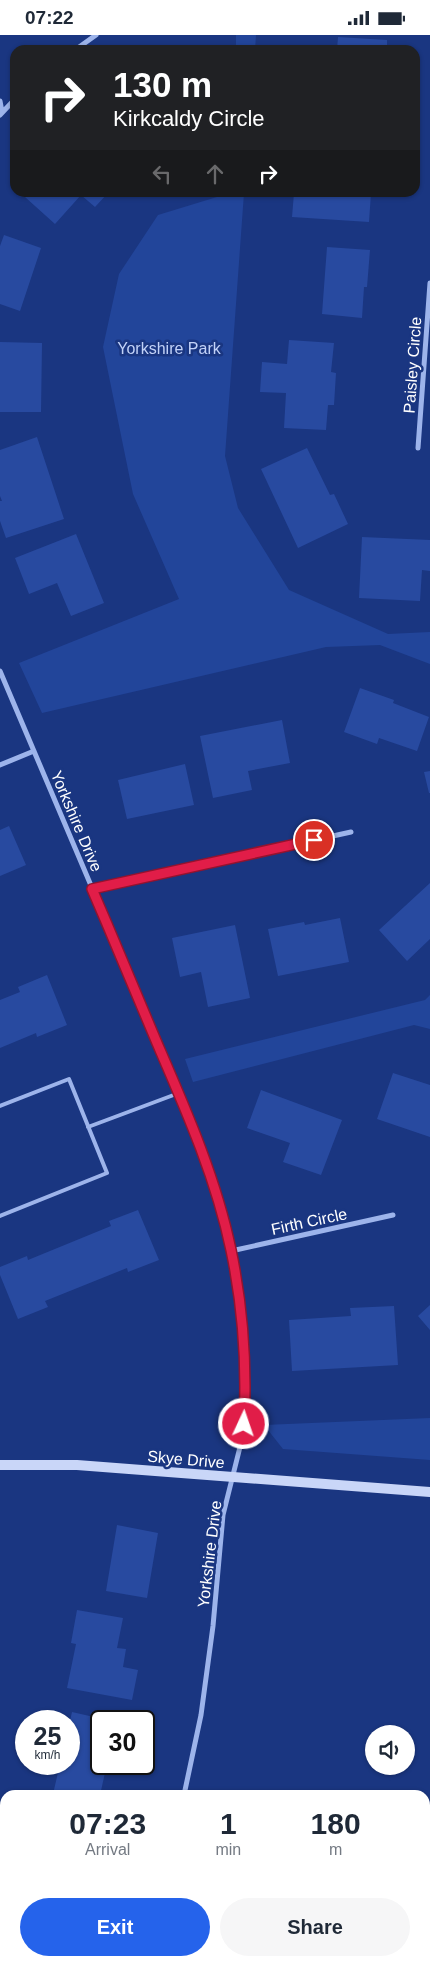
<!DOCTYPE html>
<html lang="en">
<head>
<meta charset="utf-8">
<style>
	body { margin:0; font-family:Helvetica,sans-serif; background:#f6f6f7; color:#1f2937; height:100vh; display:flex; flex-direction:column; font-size:19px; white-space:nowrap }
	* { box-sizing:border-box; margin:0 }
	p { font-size:16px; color:#747a83 }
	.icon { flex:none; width:28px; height:28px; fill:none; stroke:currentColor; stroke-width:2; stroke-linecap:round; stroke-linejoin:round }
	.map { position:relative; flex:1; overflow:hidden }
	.sheet { position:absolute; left:0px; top:1755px; width:430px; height:176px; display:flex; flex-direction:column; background:#fff; border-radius:15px 15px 0 0; box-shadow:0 1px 4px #0004 }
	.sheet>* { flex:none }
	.top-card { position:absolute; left:10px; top:10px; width:410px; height:152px; border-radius:15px; box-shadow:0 1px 4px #0004; background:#202124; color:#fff; overflow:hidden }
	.fabs { position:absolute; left:365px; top:1690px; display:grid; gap:10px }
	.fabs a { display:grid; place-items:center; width:50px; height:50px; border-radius:50%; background:#fff; box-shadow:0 1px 4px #0004; font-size:25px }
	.speed { position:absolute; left:15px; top:1675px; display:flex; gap:10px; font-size:25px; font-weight:700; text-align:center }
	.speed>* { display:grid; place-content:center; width:65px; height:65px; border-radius:50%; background:#fff; box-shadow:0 1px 4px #0004; line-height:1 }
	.speed small { font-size:12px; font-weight:400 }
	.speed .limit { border:2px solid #111; border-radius:8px; background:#fff; color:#111 }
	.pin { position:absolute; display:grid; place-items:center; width:42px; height:42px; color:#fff; margin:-21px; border:2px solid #fff; border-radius:50%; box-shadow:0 1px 5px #0007 }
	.me { position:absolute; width:55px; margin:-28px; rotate:3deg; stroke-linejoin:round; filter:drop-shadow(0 0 4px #0008) }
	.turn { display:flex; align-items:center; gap:18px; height:105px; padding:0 20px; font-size:22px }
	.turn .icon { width:65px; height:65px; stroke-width:2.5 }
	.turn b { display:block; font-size:35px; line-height:42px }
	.lanes { display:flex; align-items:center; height:48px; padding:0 20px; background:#0003; justify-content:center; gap:25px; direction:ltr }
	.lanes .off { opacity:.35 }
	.eta { display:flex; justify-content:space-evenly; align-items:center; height:85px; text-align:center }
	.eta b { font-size:30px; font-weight:800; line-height:35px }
	.button { display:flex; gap:10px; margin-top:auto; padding:10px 20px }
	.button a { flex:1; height:58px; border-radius:30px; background:#2563eb; color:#fff; font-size:20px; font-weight:800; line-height:58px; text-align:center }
	.button a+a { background:#f6f6f7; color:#1f2937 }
	.status { display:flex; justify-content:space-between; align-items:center; height:35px; padding:0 25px; background:#fff; direction:ltr }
	.status svg { height:14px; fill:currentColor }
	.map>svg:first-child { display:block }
	.green { fill:#22459a }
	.building { fill:#284aa0 }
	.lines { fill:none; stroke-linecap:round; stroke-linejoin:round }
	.lane { stroke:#9db4eb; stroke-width:4 }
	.street { stroke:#9db4eb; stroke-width:5 }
	.secondary { stroke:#c9d6f8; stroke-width:10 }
	.route-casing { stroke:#92132f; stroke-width:12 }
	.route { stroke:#e11d48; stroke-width:9 }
	.labels { text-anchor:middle; stroke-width:5; stroke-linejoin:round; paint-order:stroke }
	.park-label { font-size:16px; fill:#c2d2f8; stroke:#1a3681 }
	.street-label { font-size:16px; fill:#fff; stroke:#1a3681 }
</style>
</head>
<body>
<div class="status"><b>07:22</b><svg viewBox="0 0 49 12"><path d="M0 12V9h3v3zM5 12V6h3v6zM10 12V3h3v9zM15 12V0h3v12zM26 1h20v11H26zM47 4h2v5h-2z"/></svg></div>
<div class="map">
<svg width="430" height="1931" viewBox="0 0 430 1931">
	<rect width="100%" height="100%" fill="#1a3681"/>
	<path class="green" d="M 236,0 L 256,0 L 255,15 L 236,15 Z
		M 230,158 L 244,158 L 225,421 L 238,473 L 289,555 L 388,599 L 430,597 L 430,629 L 380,610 L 326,612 L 42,678 L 19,628 L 179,564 L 133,459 L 103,312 L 119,239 L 158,180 Z
		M 430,960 L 430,994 L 414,990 L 193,1047 L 185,1024 L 425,965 Z
		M 430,1383 L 430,1425 L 283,1414 L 264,1390 Z"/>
	<path class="building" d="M 338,2 L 387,5 L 387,15 L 337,15 Z
		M 29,158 L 108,158 L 95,172 L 81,160 L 55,189 L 25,162 Z
		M 294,158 L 371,158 L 369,187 L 292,182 Z
		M 4,200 L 41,213 L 20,276 L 0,269 L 0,211 Z
		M 327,212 L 370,215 L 367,252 L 364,252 L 362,283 L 322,279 Z
		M 289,305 L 334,308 L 331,337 L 336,338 L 334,370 L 328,370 L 326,395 L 284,393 L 286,358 L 260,357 L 262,327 L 287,329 Z
		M 0,307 L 42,308 L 41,377 L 0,377 Z
		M 37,402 L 64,484 L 6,503 L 0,486 L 0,466 L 2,466 L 0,461 L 0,415 Z
		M 307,413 L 330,460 L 334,459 L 348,489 L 298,513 L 261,434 Z
		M 76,499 L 104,568 L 71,581 L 57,548 L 29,559 L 15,523 Z
		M 362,502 L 430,505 L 430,536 L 422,535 L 420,566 L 359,563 Z
		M 360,653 L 394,665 L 393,668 L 429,682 L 417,716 L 379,703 L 377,709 L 344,697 Z
		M 282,685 L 290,728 L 248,736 L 252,755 L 213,763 L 200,701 Z
		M 185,729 L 194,770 L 127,784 L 118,745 Z
		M 430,736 L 430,758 L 429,758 L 424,737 Z
		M 9,791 L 26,830 L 0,841 L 0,795 Z
		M 430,848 L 430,904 L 407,926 L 379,895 Z
		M 340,883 L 349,927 L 278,941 L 268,894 L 304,887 L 305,890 Z
		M 235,890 L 250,963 L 208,972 L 201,937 L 180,942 L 172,903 Z
		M 47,940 L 67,990 L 37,1002 L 36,998 L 0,1013 L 0,965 L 20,957 L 18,952 Z
		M 393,1038 L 430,1050 L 430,1102 L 377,1084 Z
		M 261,1055 L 342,1085 L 321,1140 L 283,1127 L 290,1108 L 247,1093 Z
		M 138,1175 L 159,1225 L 128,1237 L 127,1233 L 45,1266 L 48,1272 L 18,1284 L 0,1240 L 0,1232 L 27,1221 L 28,1225 L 111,1191 L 109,1186 Z
		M 430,1270 L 430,1295 L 418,1281 Z
		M 394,1271 L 398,1330 L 292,1336 L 289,1285 L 351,1281 L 350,1273 Z
		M 117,1490 L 158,1498 L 147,1563 L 106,1556 Z
		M 77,1575 L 123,1583 L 117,1613 L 126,1614 L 123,1632 L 138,1635 L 132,1665 L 67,1653 L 76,1609 L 71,1608 Z
		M 72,1677 L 107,1685 L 101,1686 L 101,1729 L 107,1729 L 100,1760 L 53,1759 L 60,1729 L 69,1729 L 69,1690 Z
		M 429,1794 L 430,1794 L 430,1895 L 425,1894 L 425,1842 Z
		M 5,1902 L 5,1926 L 40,1926 L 38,1931 L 0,1931 L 0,1914 Z"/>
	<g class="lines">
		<path class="lane" d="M 0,1071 L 69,1044 L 107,1138 L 0,1181
			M 88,1092 L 179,1058"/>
		<path class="street" d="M 75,15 L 96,0
			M 0,66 L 2,77
			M 0,80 L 15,64
			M 418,413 L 430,248
			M 0,636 L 179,1058 L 221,1173 L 231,1216 L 238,1258 L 243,1301 L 246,1344 L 244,1389 L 242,1404 L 223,1480 L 213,1591 L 201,1680 L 184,1760
			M 0,730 L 34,716
			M 92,854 L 351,797
			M 231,1216 L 393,1180
			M 135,1931 L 137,1926"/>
		<path class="secondary" d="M 0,1430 L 77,1430 L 430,1457"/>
	</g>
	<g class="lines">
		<defs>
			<path id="route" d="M 244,1389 C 247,1330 243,1272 231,1215 C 216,1143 186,1075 157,1008 C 135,956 114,905 92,854 L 314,805"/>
		</defs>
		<use href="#route" class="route-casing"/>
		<use href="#route" class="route"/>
	</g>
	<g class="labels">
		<g class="park-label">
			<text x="169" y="319">Yorkshire Park</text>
		</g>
		<g class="street-label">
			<text transform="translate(412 330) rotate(-86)" y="6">Paisley Circle</text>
			<text transform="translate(77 786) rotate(67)" y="6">Yorkshire Drive</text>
			<text transform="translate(309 1186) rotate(-12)" y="6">Firth Circle</text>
			<text transform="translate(186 1424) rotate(5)" y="6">Skye Drive</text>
			<text transform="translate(209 1519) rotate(-83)" y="6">Yorkshire Drive</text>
		</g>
	</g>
</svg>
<div class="fabs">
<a><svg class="icon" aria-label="sound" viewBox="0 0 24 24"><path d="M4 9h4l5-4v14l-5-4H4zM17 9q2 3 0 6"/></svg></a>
</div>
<div class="speed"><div>25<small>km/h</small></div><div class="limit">30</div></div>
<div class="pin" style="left:314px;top:805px;background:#d93025"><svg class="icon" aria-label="arrive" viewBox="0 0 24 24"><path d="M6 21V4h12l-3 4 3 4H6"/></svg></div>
<svg class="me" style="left:244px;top:1389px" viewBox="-20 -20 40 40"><circle r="17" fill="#e11d48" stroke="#fff" stroke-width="3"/><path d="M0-11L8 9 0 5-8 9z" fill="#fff"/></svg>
<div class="top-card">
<div class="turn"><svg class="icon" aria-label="right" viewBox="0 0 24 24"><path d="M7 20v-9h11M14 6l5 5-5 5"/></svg><div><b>130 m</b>Kirkcaldy Circle</div></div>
<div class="lanes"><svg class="icon off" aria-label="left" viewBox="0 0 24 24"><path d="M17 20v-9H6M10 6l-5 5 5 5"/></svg><svg class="icon off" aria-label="ahead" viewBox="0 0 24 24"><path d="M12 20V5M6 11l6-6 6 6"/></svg><svg class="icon" aria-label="right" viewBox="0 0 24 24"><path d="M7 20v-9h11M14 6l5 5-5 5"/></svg></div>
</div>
<section class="sheet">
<div class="eta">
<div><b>07:23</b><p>Arrival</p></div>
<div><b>1</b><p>min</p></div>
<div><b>180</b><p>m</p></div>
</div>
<div class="button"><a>Exit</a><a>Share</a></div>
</section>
</div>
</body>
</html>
